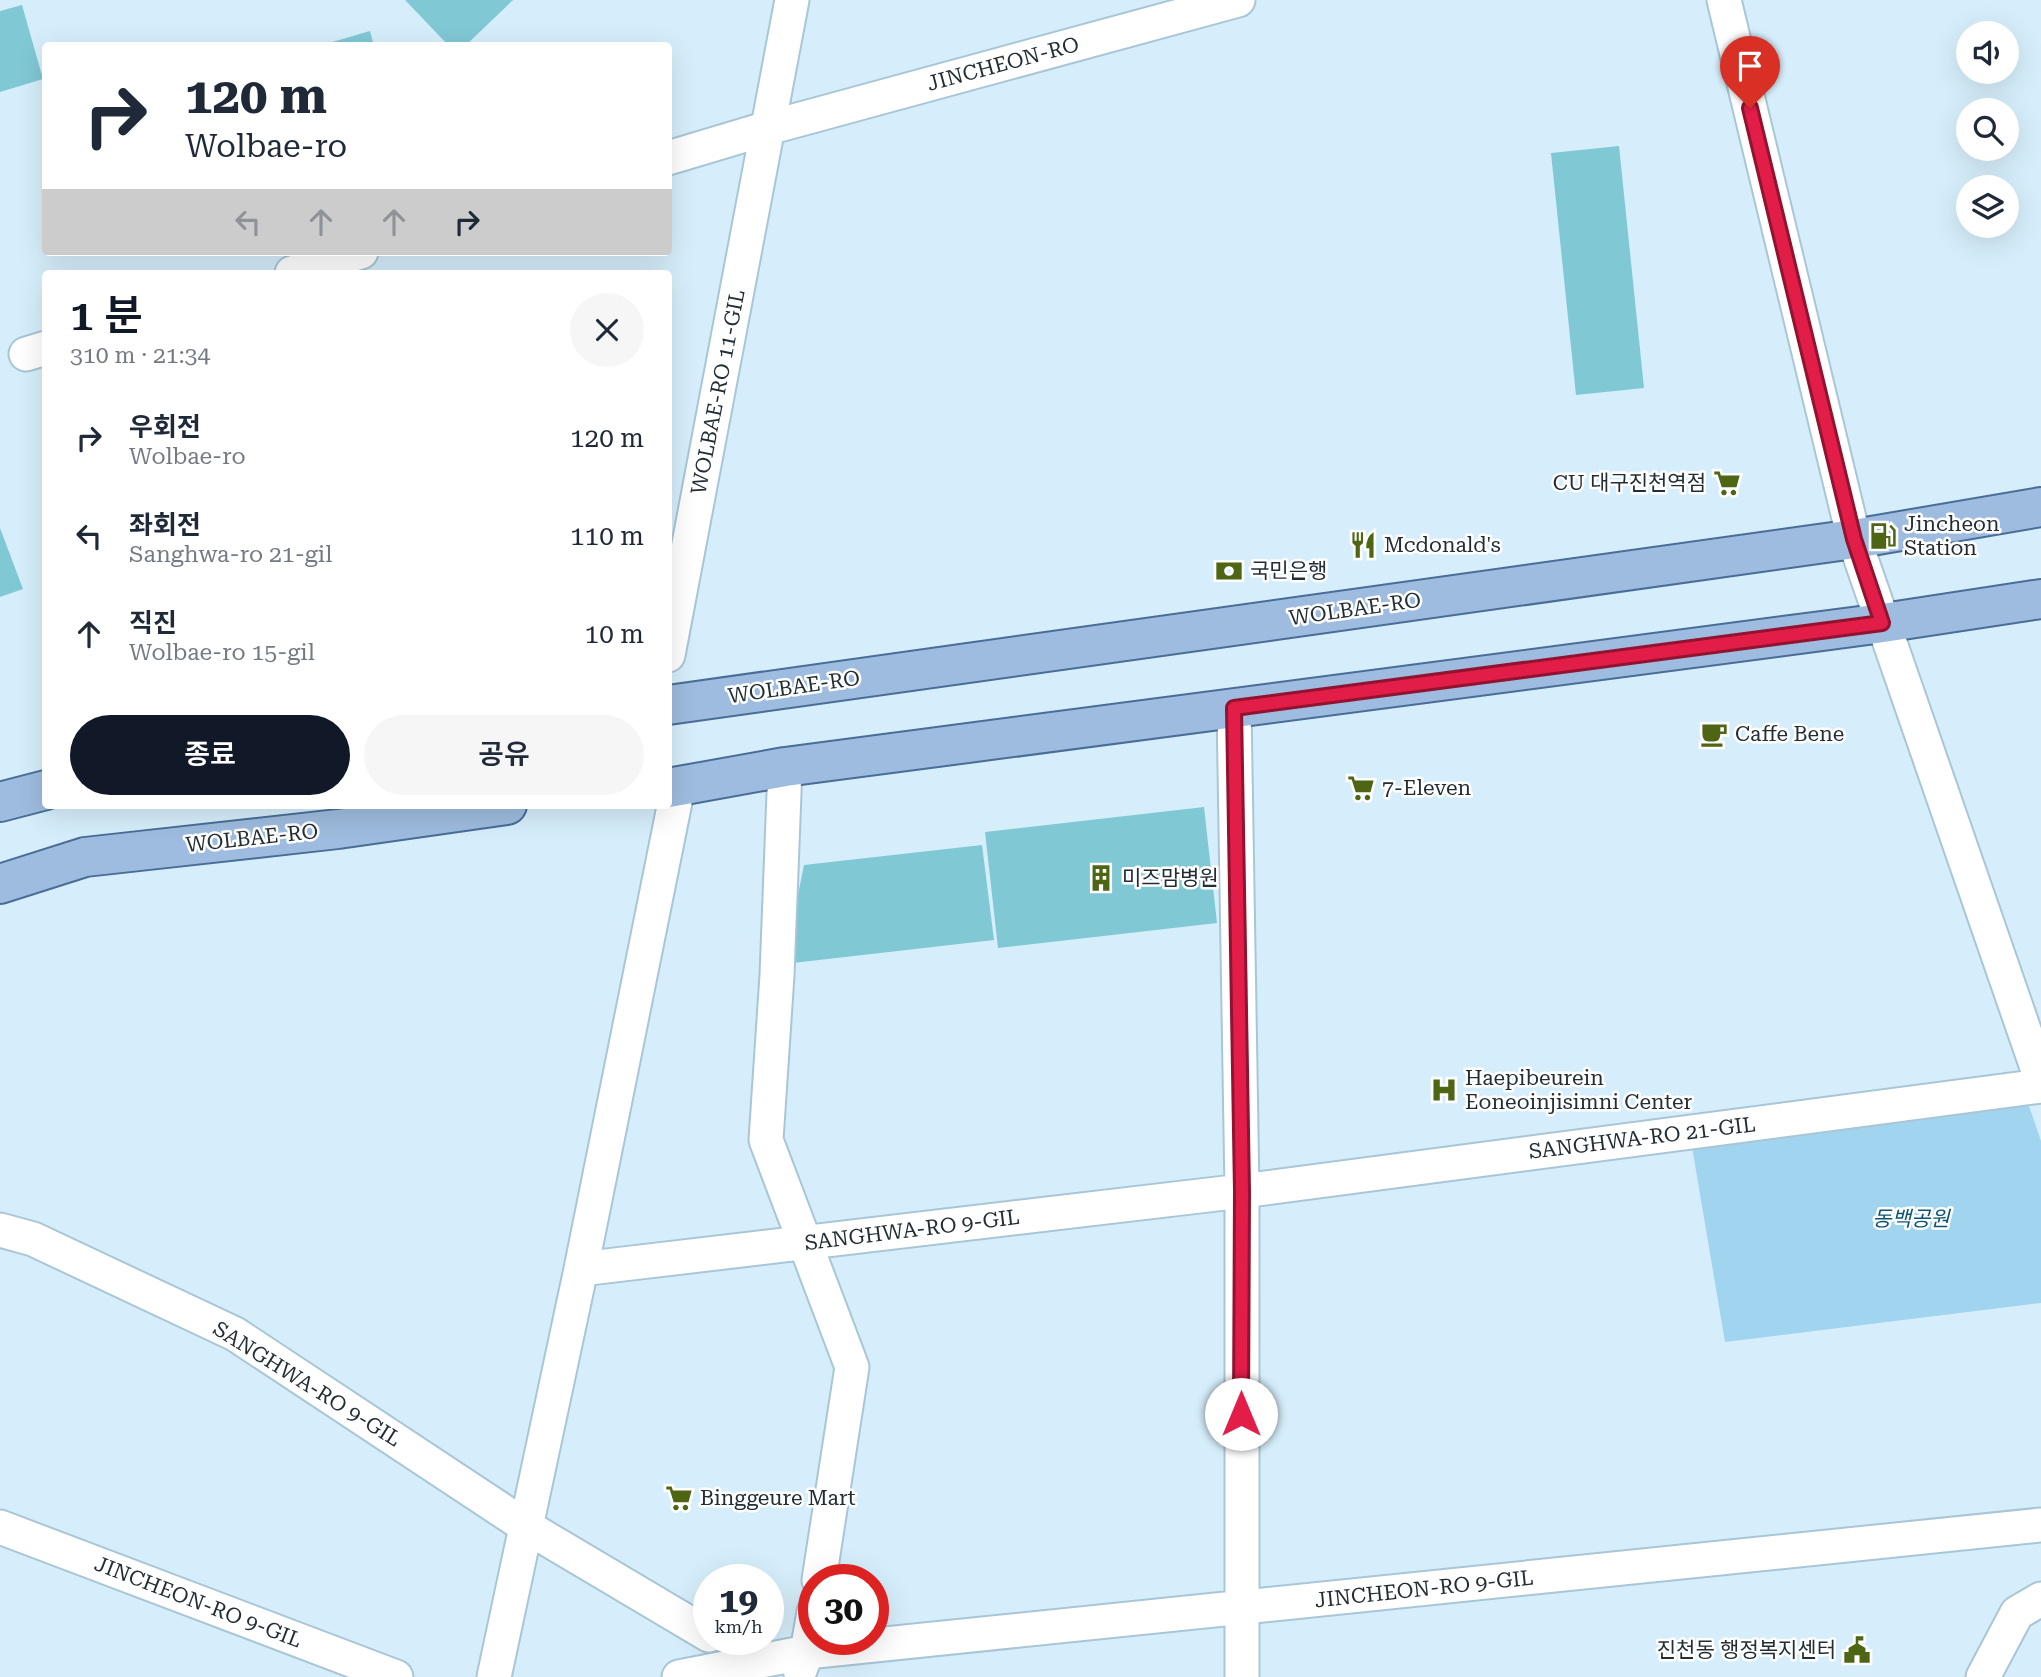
<!DOCTYPE html>
<html lang="ko">
<head>
<meta charset="utf-8">
<style>
	body { margin:0; font-family:"Roboto Serif","Noto Sans KR",serif; background:#f6f6f7; color:#1f2937; height:100vh; display:flex; flex-direction:column; font-size:26px; white-space:nowrap }
	* { box-sizing:border-box; margin:0 }
	p { font-size:23px; color:#747a83 }
	.icon { flex:none; width:38px; height:38px; fill:none; stroke:currentColor; stroke-width:2; stroke-linecap:round; stroke-linejoin:round }
	.map { position:relative; flex:1; overflow:hidden }
	.details { position:absolute; left:42px; top:270px; width:630px; height:539px; display:flex; flex-direction:column; background:#fff; border-radius:7px; box-shadow:0 7px 28px #0002 }
	.details>* { flex:none }
	.guide { position:absolute; left:42px; top:42px; width:630px; height:214px; border-radius:7px; box-shadow:0 7px 28px #0002; background:#fff; color:#1f2937; overflow:hidden }
	.tools { position:absolute; left:1956px; top:21px; display:grid; gap:14px }
	.tools a { display:grid; place-items:center; width:63px; height:63px; border-radius:50%; background:#fff; box-shadow:0 7px 28px #0002; font-size:35px }
	.speed { position:absolute; left:693px; top:1564px; display:flex; gap:14px; font-size:35px; font-weight:700; text-align:center }
	.speed>* { display:grid; place-content:center; width:91px; height:91px; border-radius:50%; background:#fff; box-shadow:0 7px 28px #0002; line-height:1 }
	.speed small { font-size:18px; font-weight:400 }
	.speed .limit { border:10px solid #d22; background:#fff; color:#111 }
	.pin { position:absolute; display:grid; place-items:center; width:60px; height:60px; color:#fff; margin:-72px -30px; border-radius:50% 50% 50% 0; rotate:-45deg; box-shadow:0 0 7px #0007 }
	.pin .icon { rotate:45deg }
	.me { position:absolute; width:77px; margin:-38px; rotate:0deg; stroke-linejoin:round; filter:drop-shadow(0 0 5px #0008) }
	.turn { display:flex; align-items:center; gap:24px; height:147px; padding:0 28px; font-size:32px }
	.turn .icon { width:91px; height:91px; stroke-width:2.5 }
	.turn b { display:block; font-size:49px; line-height:60px }
	.lanes { display:flex; align-items:center; height:66px; padding:0 28px; background:#0003; justify-content:center; gap:35px; direction:ltr }
	.lanes .off { opacity:.35 }
	.round { display:grid; place-items:center; flex:none; width:74px; height:74px; border-radius:37px; background:#f6f6f7 }
	.summary { display:flex; align-items:center; justify-content:space-between; height:119px; padding:0 28px }
	h1 { font-size:42px; font-weight:600; line-height:52px; color:#111827 }
	.action { display:flex; gap:14px; margin-top:auto; padding:14px 28px }
	.action a { flex:1; height:80px; border-radius:42px; background:#111827; color:#fff; font-size:28px; font-weight:600; line-height:80px; text-align:center }
	.action a+a { background:#f6f6f7; color:#1f2937 }
	ul { padding:0; list-style:none }
	li { display:flex; align-items:center; gap:21px; height:98px; padding:0 28px }
	li div { flex:1 }
	li b { display:block; font-size:26px }
	li em { font-style:normal }
	.map>svg:first-child { display:block }
	.green { fill:#a1d4ef }
	.building { fill:#81c8d5 }
	.lines { fill:none; stroke-linecap:round; stroke-linejoin:round }
	.street-casing { stroke:#a9c6d6; stroke-width:37 }
	.primary-casing { stroke:#496d96; stroke-width:42 }
	.street { stroke:#fff; stroke-width:33 }
	.primary { stroke:#9ebcdf; stroke-width:38 }
	.route-casing { stroke:#92132f; stroke-width:18 }
	.route { stroke:#e11d48; stroke-width:12 }
	.labels { text-anchor:middle; stroke-width:5; stroke-linejoin:round; paint-order:stroke }
	.street-label { font-size:21px; fill:#222e34; stroke:#fff }
	.poi-label { font-size:21px; fill:#222e34; stroke:#fff; text-anchor:start }
	.park-label { font-size:21px; font-style:italic; fill:#0b5573; stroke:#fff }
</style>
</head>
<body>
<div class="map">
<svg width="2041" height="1677" viewBox="0 0 2041 1677">
	<rect width="100%" height="100%" fill="#d6eefb"/>
	<path class="green" d="M 2028,1103 L 2041,1141 L 2041,1303 L 1725,1342 L 1692,1147 Z"/>
	<path class="building" d="M 405,0 L 513,0 L 465,46 L 449,46 Z
		M 22,5 L 43,79 L 0,92 L 0,11 Z
		M 370,31 L 374,46 L 322,46 L 322,45 Z
		M 1619,146 L 1644,388 L 1576,395 L 1551,153 Z
		M 0,528 L 23,589 L 0,597 Z
		M 1204,807 L 1217,923 L 998,948 L 985,832 Z
		M 982,845 L 994,940 L 784,964 L 804,865 Z"/>
	<g class="lines">
		<defs>
			<path id="street" d="M 1724,0 L 1854,539 L 2041,1079
				M 668,158 L 768,128 L 1238,0
				M 292,273 L 361,252
				M 26,354 L 46,348
				M 668,655 L 792,0
				M 1234,708 L 1242,1191 L 1242,1677
				M 785,767 L 777,975 L 766,1140 L 852,1367 L 819,1580
				M 0,1230 L 33,1239 L 235,1334 L 527,1527 L 709,1635
				M 581,1269 L 1242,1191 L 2041,1086
				M 0,1527 L 396,1677
				M 800,1670 L 807,1652 L 814,1612
				M 494,1677 L 581,1269 L 678,787
				M 679,1677 L 807,1652 L 2041,1525
				M 1983,1677 L 2017,1613 L 2041,1599"/>
			<path id="primary" d="M 668,705 L 1854,539 L 2041,507
				M 668,788 L 785,767 L 1883,623 L 2041,599
				M 0,802 L 46,790
				M 0,884 L 85,857 L 338,829 L 507,805"/>
		</defs>
		<use href="#street" class="street-casing"/>
		<use href="#primary" class="primary-casing"/>
		<use href="#street" class="street"/>
		<use href="#primary" class="primary"/>
	</g>
	<g class="lines">
		<defs>
			<path id="route" d="M 1241,1414 L 1242,1191 L 1234,708 L 1882,623 L 1854,539 L 1750,108"/>
		</defs>
		<use href="#route" class="route-casing"/>
		<use href="#route" class="route"/>
	</g>
	<defs>
		<symbol id="supermarket-bare" viewBox="-9 -9 18 18"><path d="M-6-5.5h2.5l.6 2H6L4.5 2H-2.5L-4.4-4H-6ZM-1.5 3.2a1.3 1.3 0 1 0 .1 0ZM3 3.2a1.3 1.3 0 1 0 .1 0Z" fill="#4e6514" stroke="#fff" stroke-width="2.5" paint-order="stroke"/></symbol>
		<symbol id="fuel-bare" viewBox="-9 -9 18 18"><path d="M-5.5-6h7V0h2V4h1.3V-2.5L3-4.5l.8-.8L6-3V5H2.5V1h-1V6h-7ZM-4.2-4.7v3.2H.2V-4.7Z" fill="#4e6514" stroke="#fff" stroke-width="2.5" paint-order="stroke"/></symbol>
		<symbol id="restaurant-bare" viewBox="-9 -9 18 18"><path d="M-5-6h1v4h1v-4h1v4h1v-4h1v5L-1.5 .5V6h-2V.5L-5-1ZM5-6V6H3V1.5H1.5Q1.5-4 5-6Z" fill="#4e6514" stroke="#fff" stroke-width="2.5" paint-order="stroke"/></symbol>
		<symbol id="bank-bare" viewBox="-9 -9 18 18"><path d="M-6-4H6V4H-6ZM0-2.3a2.3 2.3 0 1 0 0 4.6a2.3 2.3 0 1 0 0-4.6Z" fill="#4e6514" stroke="#fff" stroke-width="2.5" paint-order="stroke"/></symbol>
		<symbol id="cafe-bare" viewBox="-9 -9 18 18"><path d="M-5.5-4.5H6V0H3Q3 3.5 0 3.5H-2.5Q-5.5 3.5-5.5 0ZM3-3.2v2h1.7v-2ZM-6 4.5H4V6H-6Z" fill="#4e6514" stroke="#fff" stroke-width="2.5" paint-order="stroke"/></symbol>
		<symbol id="building-bare" viewBox="-9 -9 18 18"><path d="M-4-6H4V6H1V3H-1V6H-4ZM-2.5-4.3h1.7v1.8h-1.7ZM.8-4.3h1.7v1.8H.8ZM-2.5-1h1.7V.8h-1.7ZM.8-1h1.7V.8H.8Z" fill="#4e6514" stroke="#fff" stroke-width="2.5" paint-order="stroke"/></symbol>
		<symbol id="hospital-bare" viewBox="-9 -9 18 18"><path d="M-5-5h3v3.5h4V-5h3V5h-3V1.5h-4V5h-3Z" fill="#4e6514" stroke="#fff" stroke-width="2.5" paint-order="stroke"/></symbol>
		<symbol id="civic-bare" viewBox="-9 -9 18 18"><path d="M-.6-6.5H3V-4.5H.6V-3L4-1V1h2V6H-6V1h2V-1L-.6-3ZM-1.2 2.5V6h2.4V2.5Z" fill="#4e6514" stroke="#fff" stroke-width="2.5" paint-order="stroke"/></symbol>
	</defs>
	<g fill-rule="evenodd">
		<use href="#supermarket-bare" x="1708" y="464" width="38" height="38"/>
		<use href="#fuel-bare" x="1864" y="517" width="38" height="38"/>
		<use href="#restaurant-bare" x="1344" y="526" width="38" height="38"/>
		<use href="#bank-bare" x="1210" y="552" width="38" height="38"/>
		<use href="#cafe-bare" x="1695" y="715" width="38" height="38"/>
		<use href="#supermarket-bare" x="1342" y="769" width="38" height="38"/>
		<use href="#building-bare" x="1082" y="859" width="38" height="38"/>
		<use href="#hospital-bare" x="1425" y="1071" width="38" height="38"/>
		<use href="#supermarket-bare" x="660" y="1479" width="38" height="38"/>
		<use href="#civic-bare" x="1838" y="1631" width="38" height="38"/>
	</g>
	<g class="labels">
		<g class="street-label">
			<text transform="translate(1003 64) rotate(-15)" y="7">JINCHEON-RO</text>
			<text transform="translate(718 392) rotate(-79)" y="7">WOLBAE-RO 11-GIL</text>
			<text transform="translate(1355 609) rotate(-8)" y="7">WOLBAE-RO</text>
			<text transform="translate(794 687) rotate(-8)" y="7">WOLBAE-RO</text>
			<text transform="translate(252 838) rotate(-6)" y="7">WOLBAE-RO</text>
			<text transform="translate(1642 1138) rotate(-7)" y="7">SANGHWA-RO 21-GIL</text>
			<text transform="translate(912 1230) rotate(-7)" y="7">SANGHWA-RO 9-GIL</text>
			<text transform="translate(307 1384) rotate(32)" y="7">SANGHWA-RO 9-GIL</text>
			<text transform="translate(1424 1589) rotate(-6)" y="7">JINCHEON-RO 9-GIL</text>
			<text transform="translate(198 1602) rotate(21)" y="7">JINCHEON-RO 9-GIL</text>
		</g>
		<g class="poi-label">
			<text x="1706" y="490" text-anchor="end">CU 대구진천역점</text>
			<text x="1904" y="531">Jincheon<tspan x="1904" dy="24">Station</tspan></text>
			<text x="1384" y="552">Mcdonald's</text>
			<text x="1250" y="578">국민은행</text>
			<text x="1735" y="741">Caffe Bene</text>
			<text x="1382" y="795">7-Eleven</text>
			<text x="1122" y="885">미즈맘병원</text>
			<text x="1465" y="1085">Haepibeurein<tspan x="1465" dy="24">Eoneoinjisimni Center</tspan></text>
			<text x="700" y="1505">Binggeure Mart</text>
			<text x="1836" y="1657" text-anchor="end">진천동 행정복지센터</text>
		</g>
		<g class="park-label">
			<text x="1911" y="1226">동백공원</text>
		</g>
	</g>
</svg>
<div class="tools">
<a><svg class="icon" aria-label="sound" viewBox="0 0 24 24"><path d="M4 9h4l5-4v14l-5-4H4zM17 9q2 3 0 6"/></svg></a>
<a><svg class="icon" aria-label="search" viewBox="0 0 24 24"><circle cx="10" cy="10" r="6"/><path d="M15 15l6 6"/></svg></a>
<a><svg class="icon" aria-label="layers" viewBox="0 0 24 24"><path d="M12 4l9 5-9 5-9-5zM3 14l9 5 9-5"/></svg></a>
</div>
<div class="speed"><div>19<small>km/h</small></div><div class="limit">30</div></div>
<div class="pin" style="left:1750px;top:108px;background:#d93025"><svg class="icon" aria-label="arrive" viewBox="0 0 24 24"><path d="M6 21V4h12l-3 4 3 4H6"/></svg></div>
<svg class="me" style="left:1241px;top:1414px" viewBox="-20 -20 40 40"><circle r="19" fill="#fff"/><path d="M0-13L10 11 0 6-10 11z" fill="#e11d48"/></svg>
<div class="guide">
<div class="turn"><svg class="icon" aria-label="right" viewBox="0 0 24 24"><path d="M7 20v-9h11M14 6l5 5-5 5"/></svg><div><b>120 m</b>Wolbae-ro</div></div>
<div class="lanes"><svg class="icon off" aria-label="left" viewBox="0 0 24 24"><path d="M17 20v-9H6M10 6l-5 5 5 5"/></svg><svg class="icon off" aria-label="ahead" viewBox="0 0 24 24"><path d="M12 20V5M6 11l6-6 6 6"/></svg><svg class="icon off" aria-label="ahead" viewBox="0 0 24 24"><path d="M12 20V5M6 11l6-6 6 6"/></svg><svg class="icon" aria-label="right" viewBox="0 0 24 24"><path d="M7 20v-9h11M14 6l5 5-5 5"/></svg></div>
</div>
<section class="details">
<div class="summary"><div><h1>1 분</h1><p>310 m · 21:34</p></div><a class="round"><svg class="icon" aria-label="close" viewBox="0 0 24 24"><path d="M6 6l12 12M18 6L6 18"/></svg></a></div>
<ul>
<li><svg class="icon" aria-label="right" viewBox="0 0 24 24"><path d="M7 20v-9h11M14 6l5 5-5 5"/></svg><div><b>우회전</b><p>Wolbae-ro</p></div><em>120 m</em></li>
<li><svg class="icon" aria-label="left" viewBox="0 0 24 24"><path d="M17 20v-9H6M10 6l-5 5 5 5"/></svg><div><b>좌회전</b><p>Sanghwa-ro 21-gil</p></div><em>110 m</em></li>
<li><svg class="icon" aria-label="ahead" viewBox="0 0 24 24"><path d="M12 20V5M6 11l6-6 6 6"/></svg><div><b>직진</b><p>Wolbae-ro 15-gil</p></div><em>10 m</em></li>
</ul>
<div class="action"><a>종료</a><a>공유</a></div>
</section>
</div>
</body>
</html>
